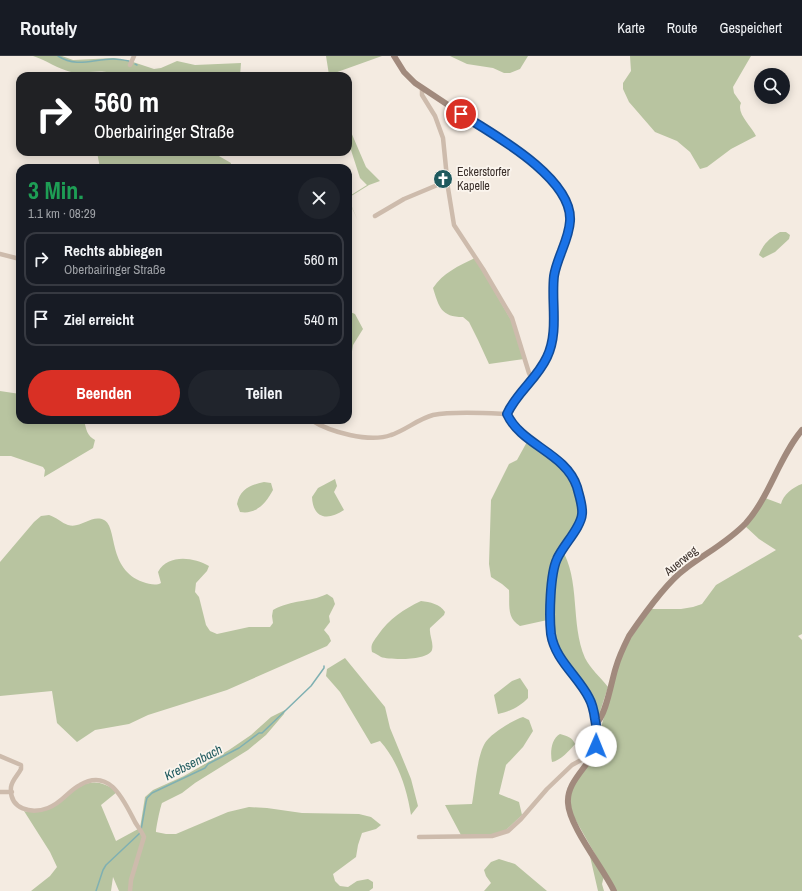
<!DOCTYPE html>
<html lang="de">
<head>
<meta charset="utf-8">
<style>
	body { margin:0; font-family:"Archivo Narrow",sans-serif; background:#20242c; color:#f1f3f6; height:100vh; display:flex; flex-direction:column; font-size:15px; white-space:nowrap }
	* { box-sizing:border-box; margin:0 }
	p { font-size:13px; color:#9ea1a6 }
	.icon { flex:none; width:22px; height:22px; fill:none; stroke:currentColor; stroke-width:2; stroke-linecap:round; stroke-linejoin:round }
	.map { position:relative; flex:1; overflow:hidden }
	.side { position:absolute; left:16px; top:108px; width:336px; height:260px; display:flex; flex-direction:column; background:#171b24; border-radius:12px; box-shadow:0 2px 10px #0003 }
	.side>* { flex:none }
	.guide { position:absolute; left:16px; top:16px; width:336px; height:84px; border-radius:12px; box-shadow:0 2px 10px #0003; background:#202124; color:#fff; overflow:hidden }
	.tools { position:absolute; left:754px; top:12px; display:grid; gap:8px }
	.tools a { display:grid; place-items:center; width:36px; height:36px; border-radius:50%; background:#171b24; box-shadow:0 2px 10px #0003; font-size:20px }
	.pin { position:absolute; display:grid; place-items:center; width:34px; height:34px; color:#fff; margin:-17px; border:2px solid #fff; border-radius:50%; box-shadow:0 1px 4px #0007 }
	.me { position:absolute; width:44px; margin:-22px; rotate:1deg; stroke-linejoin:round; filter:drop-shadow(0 0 3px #0008) }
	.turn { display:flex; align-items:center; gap:14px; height:84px; padding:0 12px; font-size:18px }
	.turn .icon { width:52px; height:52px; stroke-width:2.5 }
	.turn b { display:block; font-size:28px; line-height:34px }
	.round { display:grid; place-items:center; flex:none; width:42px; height:42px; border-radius:21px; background:#20242c }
	.head { display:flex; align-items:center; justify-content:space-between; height:68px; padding:0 12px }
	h1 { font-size:24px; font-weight:700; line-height:30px; color:#1e9e55 }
	.cta { display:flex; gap:8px; margin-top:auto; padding:8px 12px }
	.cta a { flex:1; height:46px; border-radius:24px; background:#d93025; color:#fff; font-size:16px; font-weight:700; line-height:46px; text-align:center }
	.cta a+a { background:#20242c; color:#f1f3f6 }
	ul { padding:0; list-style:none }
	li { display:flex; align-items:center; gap:12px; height:54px; margin:0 8px 6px; padding:0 4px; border:2px solid #363941; border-radius:12px }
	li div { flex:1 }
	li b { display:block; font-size:15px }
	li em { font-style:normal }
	header { display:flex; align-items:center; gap:24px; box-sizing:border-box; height:56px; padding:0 20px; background:#171b24; border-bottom:1px solid #363941 }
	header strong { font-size:19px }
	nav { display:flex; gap:22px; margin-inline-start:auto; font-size:14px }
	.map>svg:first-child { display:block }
	.green { fill:#b8c4a0 }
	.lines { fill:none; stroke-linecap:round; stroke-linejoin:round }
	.stream { stroke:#7fb0b2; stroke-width:1.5 }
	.street { stroke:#cdbbac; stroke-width:4.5 }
	.secondary { stroke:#a18a7d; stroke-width:6 }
	.route-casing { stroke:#114b97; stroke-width:10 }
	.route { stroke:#1a73e8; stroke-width:7 }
	.labels { text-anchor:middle; stroke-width:3.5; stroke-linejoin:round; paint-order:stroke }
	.poi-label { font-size:12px; fill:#3b302b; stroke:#fbf5ee; text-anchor:start }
	.street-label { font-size:12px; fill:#3b302b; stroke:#fbf5ee }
	.water-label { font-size:13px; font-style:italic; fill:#1f5a5e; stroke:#fbf5ee }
</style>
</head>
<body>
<header>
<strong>Routely</strong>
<nav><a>Karte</a><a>Route</a><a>Gespeichert</a></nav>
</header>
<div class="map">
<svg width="802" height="835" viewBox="0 0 802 835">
	<rect width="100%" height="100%" fill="#f4ebe1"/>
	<path class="green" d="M 33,0 L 62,0 L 73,4 L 114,2 L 130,5 L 154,13 L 161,12 L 177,5 L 195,9 L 241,7 L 240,20 L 117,20 C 104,11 85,19 71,16 C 58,13 46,4 33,0 Z
		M 326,0 L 382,0 L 329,19 Z
		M 450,0 L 528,0 L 520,13 L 510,17 L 504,17 L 493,12 L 467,8 Z
		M 630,0 L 751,0 L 733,31 L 734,37 L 741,47 C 736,57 751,70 756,80 L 731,93 L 707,111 L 700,113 L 690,96 L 677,85 L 655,76 L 629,46 L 623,33 L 623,27 L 631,15 Z
		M 348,69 L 366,111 L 380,125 L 369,129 L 348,142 L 358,165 L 348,143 L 348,141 L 367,129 L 360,122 L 350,91 L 348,92 Z
		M 97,96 L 212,96 L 231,107 L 230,112 L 100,112 Z
		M 780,176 L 786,176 L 790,179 L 789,183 L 775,196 L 763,202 L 759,199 C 763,188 770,182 780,176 Z
		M 475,202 L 511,264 L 524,303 L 489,308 L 478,284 L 469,266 L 463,261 C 441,261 439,251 433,232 C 443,217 458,210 475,202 Z
		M 348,255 L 355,258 L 363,273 L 353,289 L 348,321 Z
		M 0,335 L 20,338 L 20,364 L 84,364 C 86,373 87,380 95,384 L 93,392 L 44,421 L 45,414 L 43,411 L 11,400 L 0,400 Z
		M 528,384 L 562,412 L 573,426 L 580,456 L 579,463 L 573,474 L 561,492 C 581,524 570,567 585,602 C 590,612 601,622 608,631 L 599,659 L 597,659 L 555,589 L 552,563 L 520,570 C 506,562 510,548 509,534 L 502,528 L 491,521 L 489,508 L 491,444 L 509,408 L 517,404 Z
		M 335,423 L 337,430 L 334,436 L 344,454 C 328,465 313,463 312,441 L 318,432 Z
		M 264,426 L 271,427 L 273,434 C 266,447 256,459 240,456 L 237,448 C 240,433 250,429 264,426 Z
		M 802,428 L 802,578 L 798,580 L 802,584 L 802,835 L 616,835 L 571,756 L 570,740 L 573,731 L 599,686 L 601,672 L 618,608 L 630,583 L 651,553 L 681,553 L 693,551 L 702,548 L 716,529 L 776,494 L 759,483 L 745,470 L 765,442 L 781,448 C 783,439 793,431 802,428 Z
		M 49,459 C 56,461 62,467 68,469 C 81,473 92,458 104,464 C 118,471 107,513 143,526 C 149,528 156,530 161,527 L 158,516 C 168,498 193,501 209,510 L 207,515 L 196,527 L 195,536 L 199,541 L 206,569 L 210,575 L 217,578 L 249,571 L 270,571 L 273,567 L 272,560 L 273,554 C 293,543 308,547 327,538 L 333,542 L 335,548 L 329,560 L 330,566 L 324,574 L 329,580 L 331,585 L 327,590 L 227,634 L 148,659 L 129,668 L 95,674 L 77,686 L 57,667 L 52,635 L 0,640 L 0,506 L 34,466 L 41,460 Z
		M 421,545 C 430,546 440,548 445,556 L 444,559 L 430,572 C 429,579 434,587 432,594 C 428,605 390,604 381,601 C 378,599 375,597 372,596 C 370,588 374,585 378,579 C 389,563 404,553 421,545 Z
		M 345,602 L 385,651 L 390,672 L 411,723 L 418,750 L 411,759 C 407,733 398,705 380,685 L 371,688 L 340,636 L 326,620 L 327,613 Z
		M 520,622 L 528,634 L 528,642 C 521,650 509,656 498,658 L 494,639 L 512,625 Z
		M 285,654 L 284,658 L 266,679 L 248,694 L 195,727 L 182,737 L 162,747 C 160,752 156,772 156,776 L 166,778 L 176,778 L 228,756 L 249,751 L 267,752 L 302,757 L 359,758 L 371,761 L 381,769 L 376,773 L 362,777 L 358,789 L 356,801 L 333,818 L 335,825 L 340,830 L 348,831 L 357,825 L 368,823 L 373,826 L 373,832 L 369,835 L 119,835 L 113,821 L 111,835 L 31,835 L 50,820 L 57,811 L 50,796 L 24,755 C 60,765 77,704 117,736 L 101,749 L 116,785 L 140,772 L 145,741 L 153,734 L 184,720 L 229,694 L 251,679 L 271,661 Z
		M 523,661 L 529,664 L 533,675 L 523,691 L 506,709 L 499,738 L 519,746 L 522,759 L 505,775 L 490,779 L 461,779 L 445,749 L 472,748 C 475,732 477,700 485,687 C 490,678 513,664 523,661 Z
		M 560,678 C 567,680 572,681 575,688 C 570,694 560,705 552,706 C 550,697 551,683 560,678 Z
		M 589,796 L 604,820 L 602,828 L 604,835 L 598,835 Z
		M 499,803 L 515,808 L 547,835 L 484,835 L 491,827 L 486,820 L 484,814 L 491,806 Z"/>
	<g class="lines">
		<path class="stream" d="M 58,0 C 77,12 93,3 113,3 C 118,3 124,4 129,5
			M 135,8 L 137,9
			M 141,774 L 146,746 L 147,742 L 152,737 L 205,712 L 208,708 L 239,692 L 259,677 L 262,677 L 311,630 L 324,612 L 324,610
			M 96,835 L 103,814 L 106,809 L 140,777"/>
		<path class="street" d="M 130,9 L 134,0
			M 422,32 L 422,39 L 435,60 L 443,82 L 448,132 L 454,169 L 483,213 L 512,262 L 529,317 L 532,323
			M 375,160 L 404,143 L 447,125
			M 0,198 L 20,203
			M 311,364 C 330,376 369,387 391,379 C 406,374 418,363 433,359 C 453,355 485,357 507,358
			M 0,700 L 21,709 L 21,713 C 18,719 12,724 11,731 C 9,754 32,758 48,752 C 62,747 68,735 80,729 C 110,711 124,745 135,766 C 138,771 142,776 144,781 L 131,824 L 130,835
			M 0,736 L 12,736
			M 419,781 L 492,780 L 508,775 L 521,763 L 547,733 L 572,709 L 583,703 L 588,704"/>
		<path class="secondary" d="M 394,0 L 404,16 L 415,27 L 525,100 C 543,114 565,132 570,156 C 574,176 559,195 555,214 C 550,243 560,274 547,301 C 537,323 517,336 507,358 C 522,390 568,398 577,434 C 579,441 583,450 582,457 C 581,473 562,490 556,505 C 550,521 551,541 550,559 C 549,589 561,603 578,627 C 584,635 590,643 593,653 C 595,662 599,673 598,683 C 596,707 566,722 568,747 C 569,770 603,812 614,835
			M 596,667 C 606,661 612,622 616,611 C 619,600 624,590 629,580 C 642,561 667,526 685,513 C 706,497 728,486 746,467 C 770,440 778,403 802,374"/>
	</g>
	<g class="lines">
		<defs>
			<path id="route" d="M 461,58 C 493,78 573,122 570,165 C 569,184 557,201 554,220 C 551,246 559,276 547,301 C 537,323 517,336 507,358 C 521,389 566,397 577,431 C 579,439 583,450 582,458 C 581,472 563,489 557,503 C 550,518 549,560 551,578 C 555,604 578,620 589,642 C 593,649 594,656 595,663 C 597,672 598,680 596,690"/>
		</defs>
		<use href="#route" class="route-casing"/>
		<use href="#route" class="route"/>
	</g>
	<defs>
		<symbol id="church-disc" viewBox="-11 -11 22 22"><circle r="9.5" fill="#1f5a5e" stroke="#fbf5ee"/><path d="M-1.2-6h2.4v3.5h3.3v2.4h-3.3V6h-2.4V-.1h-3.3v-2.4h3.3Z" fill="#fff"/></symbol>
	</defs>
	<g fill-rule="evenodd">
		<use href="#church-disc" x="432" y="112" width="22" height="22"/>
	</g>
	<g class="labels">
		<g class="poi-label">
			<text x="457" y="120">Eckerstorfer<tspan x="457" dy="14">Kapelle</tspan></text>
		</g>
		<g class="street-label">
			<text transform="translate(681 505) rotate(-39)" y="4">Auerweg</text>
		</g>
		<g class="water-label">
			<text transform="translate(193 706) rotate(-27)" y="5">Krebsenbach</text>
		</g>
	</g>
</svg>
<div class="tools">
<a><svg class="icon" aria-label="search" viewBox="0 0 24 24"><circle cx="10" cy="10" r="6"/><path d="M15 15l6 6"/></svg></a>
</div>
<div class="pin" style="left:461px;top:58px;background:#d93025"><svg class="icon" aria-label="arrive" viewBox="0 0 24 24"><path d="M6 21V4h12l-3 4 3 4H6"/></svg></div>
<svg class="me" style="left:596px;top:690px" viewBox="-20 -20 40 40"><circle r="19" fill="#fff"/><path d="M0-13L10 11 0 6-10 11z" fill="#1a73e8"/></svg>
<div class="guide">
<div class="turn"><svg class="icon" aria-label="right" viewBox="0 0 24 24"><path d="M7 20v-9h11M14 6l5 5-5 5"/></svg><div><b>560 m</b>Oberbairinger Straße</div></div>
</div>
<section class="side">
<div class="head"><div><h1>3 Min.</h1><p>1.1 km · 08:29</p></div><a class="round"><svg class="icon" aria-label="close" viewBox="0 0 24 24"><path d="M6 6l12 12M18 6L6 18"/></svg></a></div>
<ul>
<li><svg class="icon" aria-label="right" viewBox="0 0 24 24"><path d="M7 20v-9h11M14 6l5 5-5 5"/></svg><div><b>Rechts abbiegen</b><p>Oberbairinger Straße</p></div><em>560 m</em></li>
<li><svg class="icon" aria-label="arrive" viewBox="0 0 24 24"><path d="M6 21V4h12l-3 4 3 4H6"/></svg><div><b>Ziel erreicht</b></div><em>540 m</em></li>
</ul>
<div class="cta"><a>Beenden</a><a>Teilen</a></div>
</section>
</div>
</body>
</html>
